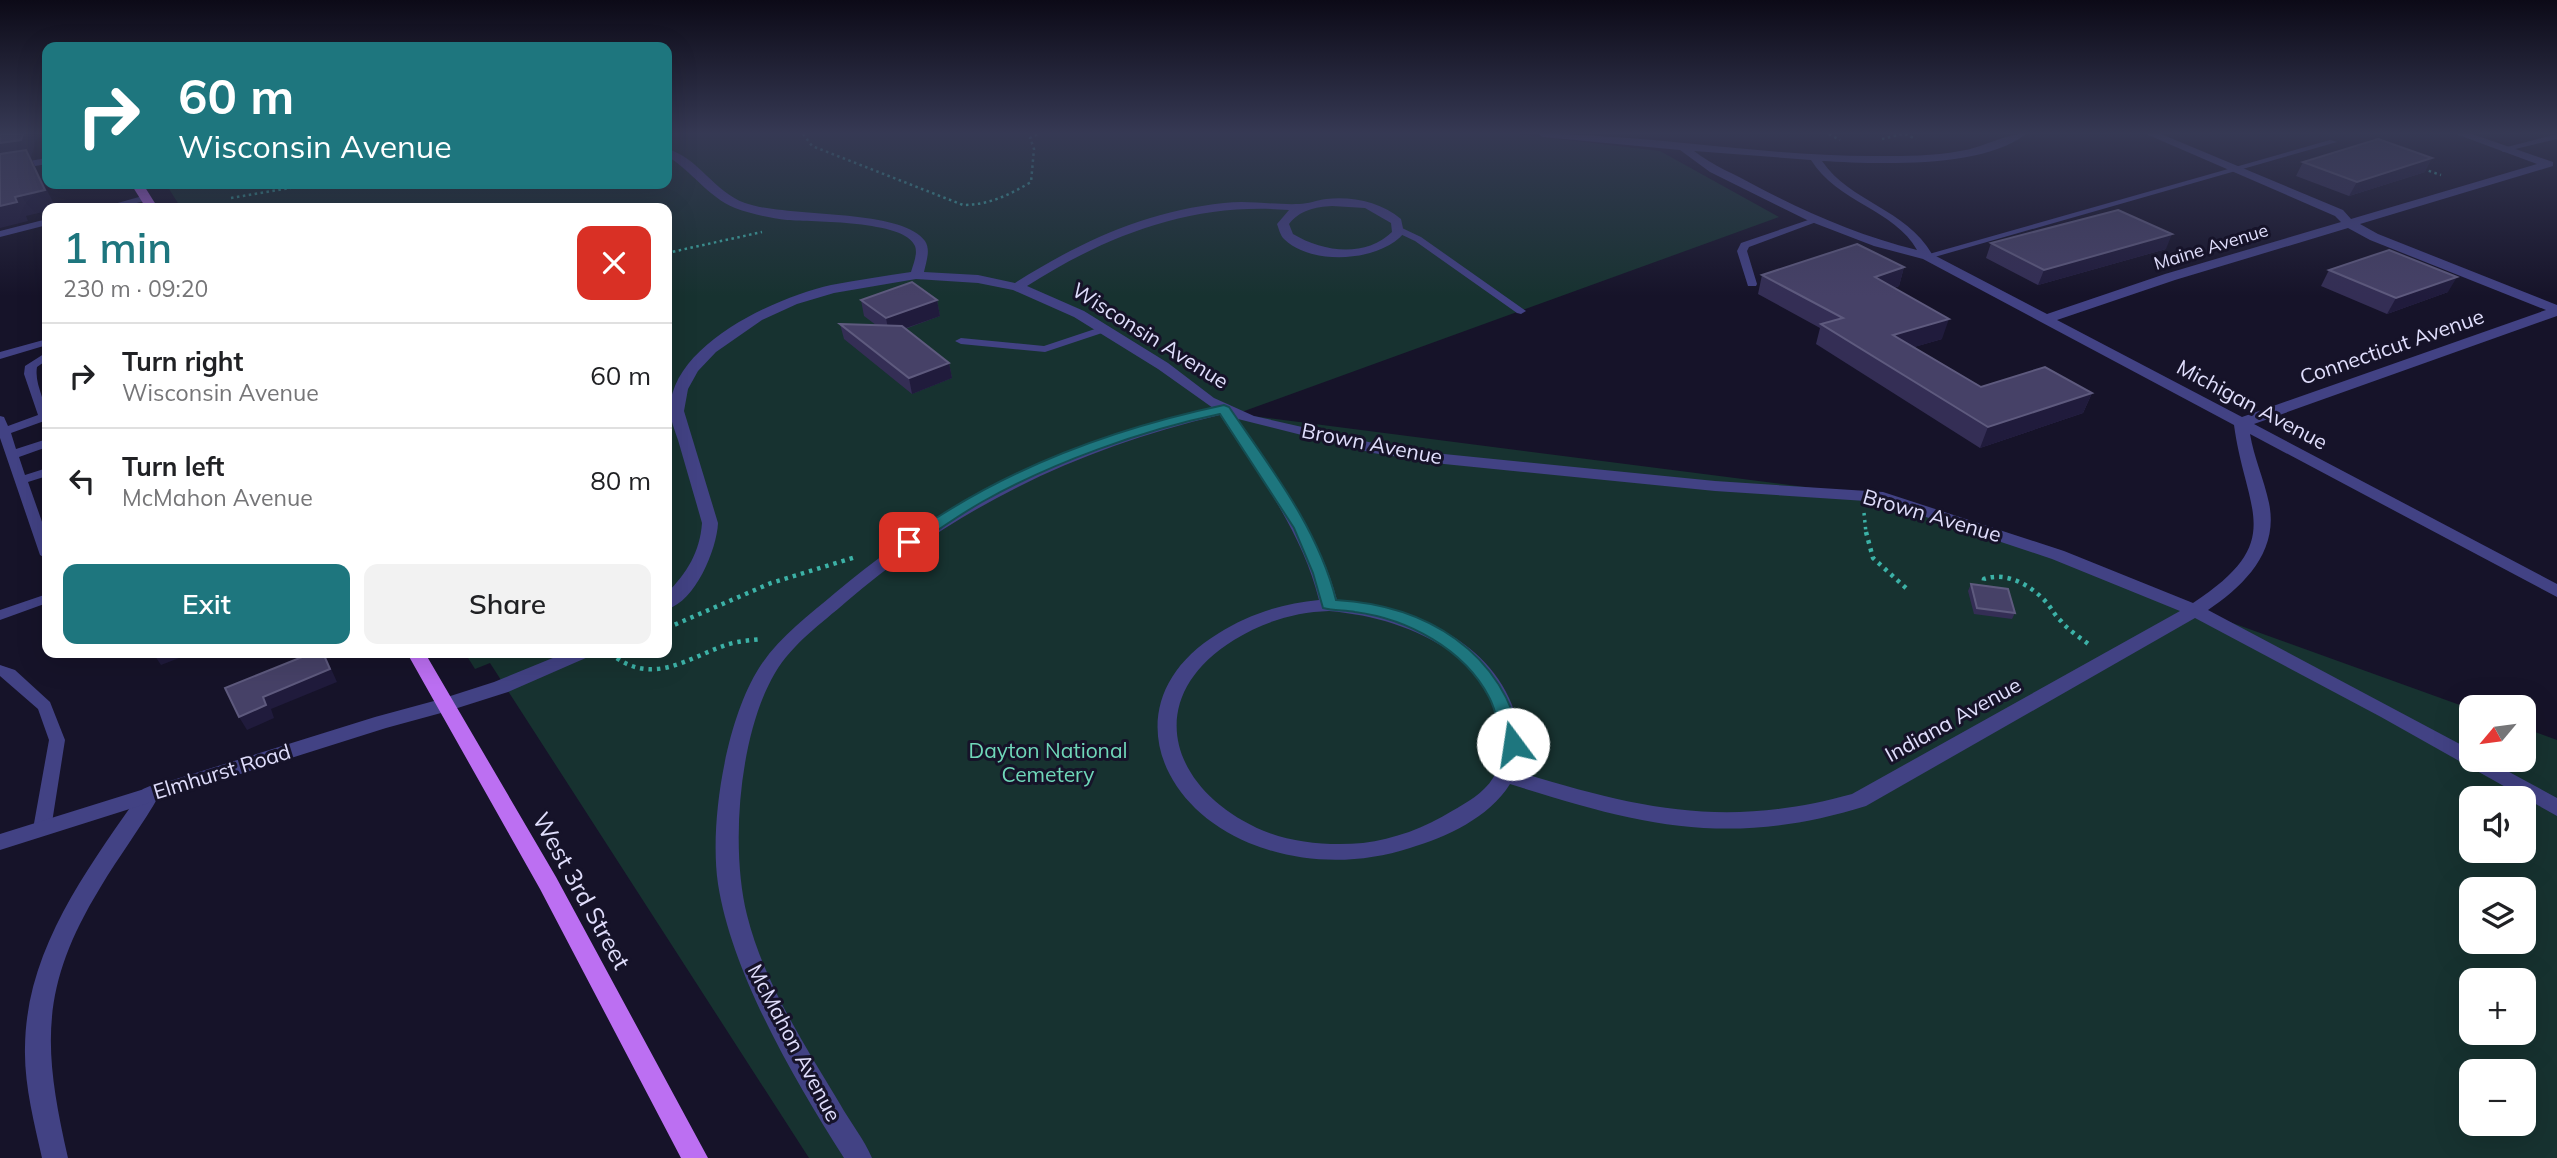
<!DOCTYPE html>
<html lang="en">
<head>
<meta charset="utf-8">
<style>
	body { margin:0; font-family:Mulish,sans-serif; background:#f2f2f2; color:#202124; height:100vh; display:flex; flex-direction:column; font-size:26px; white-space:nowrap }
	* { box-sizing:border-box; margin:0 }
	p { font-size:23px; color:#757577 }
	.icon { flex:none; width:38px; height:38px; fill:none; stroke:currentColor; stroke-width:2; stroke-linecap:round; stroke-linejoin:round }
	.map { position:relative; flex:1; overflow:hidden }
	.details { position:absolute; left:42px; top:203px; width:630px; height:455px; display:flex; flex-direction:column; background:#fff; border-radius:14px; box-shadow:0 7px 28px #0002 }
	.details>* { flex:none }
	.hud { position:absolute; left:42px; top:42px; width:630px; height:147px; border-radius:14px; box-shadow:0 7px 28px #0002; background:#1e767e; color:#fff; overflow:hidden }
	.needle { width:46px; rotate:241deg }
	.buttons { position:absolute; left:2459px; top:695px; display:grid; gap:14px }
	.buttons a { display:grid; place-items:center; width:77px; height:77px; border-radius:14px; background:#fff; box-shadow:0 7px 28px #0002; font-size:35px }
	.pin { position:absolute; display:grid; place-items:center; width:60px; height:60px; color:#fff; margin:-30px; border-radius:14px; box-shadow:0 4px 10px #0006 }
	.me { position:absolute; width:77px; margin:-38px; rotate:346deg; stroke-linejoin:round; filter:drop-shadow(0 0 5px #0008) }
	.turn { display:flex; align-items:center; gap:24px; height:147px; padding:0 21px; font-size:32px }
	.turn .icon { width:91px; height:91px; stroke-width:2.5 }
	.turn b { display:block; font-size:49px; line-height:60px }
	.round { display:grid; place-items:center; flex:none; width:74px; height:74px; border-radius:14px; background:#f2f2f2 }
	.overview { display:flex; align-items:center; justify-content:space-between; height:119px; padding:0 21px }
	h1 { font-size:42px; font-weight:600; line-height:52px; color:#1e767e }
	.action { display:flex; gap:14px; margin-top:auto; padding:14px 21px }
	.action a { flex:1; height:80px; border-radius:14px; background:#1e767e; color:#fff; font-size:28px; font-weight:600; line-height:80px; text-align:center }
	.action a+a { background:#f2f2f2; color:#202124 }
	ul { padding:0; list-style:none }
	li { display:flex; align-items:center; gap:21px; height:105px; padding:0 21px; border-top:2px solid #e0e0e0 }
	li div { flex:1 }
	li b { display:block; font-size:26px }
	li em { font-style:normal }
	.map>svg:first-child { display:block }
	.green { fill:#173230; fill-rule:evenodd }
	.lines { fill:none; stroke-linecap:round; stroke-linejoin:round }
	.path-far2 { stroke:#3cb2a7; stroke-width:2.5; stroke-dasharray:2.5 3.5; stroke-linecap:butt }
	.path-far1 { stroke:#3cb2a7; stroke-width:3.5; stroke-dasharray:2.5 4.5; stroke-linecap:butt }
	.path { stroke:#3cb2a7; stroke-width:4.5; stroke-dasharray:3.5 5; stroke-linecap:butt }
	.service { fill:#424284; fill-rule:evenodd }
	.minor { fill:#424284; fill-rule:evenodd }
	.tertiary { fill:#424284; fill-rule:evenodd }
	.primary { fill:#bc6ff2; fill-rule:evenodd }
	.wall { fill:#342e55 }
	.shaded-wall { fill:#201b3c }
	.building { fill:#464167; stroke:#5e5a7e; stroke-width:2 }
	.route { fill:#1e767e; stroke:#144d52; stroke-width:2 }
	.labels { text-anchor:middle; stroke-width:6; stroke-linejoin:round; paint-order:stroke }
	.far-street-label { font-size:18px; fill:#e0defc; stroke:#161329 }
	.street-label { font-size:21px; fill:#e0defc; stroke:#161329 }
	.park-label { font-size:21px; fill:#6fd7b9; stroke:#161329 }
	.near-street-label { font-size:24px; fill:#e0defc; stroke:#161329 }
</style>
</head>
<body>
<div class="map">
<svg width="2557" height="1158" viewBox="0 0 2557 1158">
	<rect width="100%" height="100%" fill="#161329"/>
	<path class="green" d="M 667,134 L 1516,134 L 1660,151 L 1779,217 L 1236,414 L 1883,497 L 2471,709 L 2471,760 L 2524,760 L 2524,728 L 2557,740 L 2557,1158 L 809,1158 L 490,663 L 475,669 L 465,653 L 667,653 L 667,208 L 181,208 L 166,184 L 667,184 ZM 2471,798 L 2524,798 L 2524,850 L 2471,850 ZM 2471,889 L 2524,889 L 2524,942 L 2471,942 ZM 2471,980 L 2524,980 L 2524,1032 L 2471,1032 ZM 2471,1071 L 2524,1071 L 2524,1124 L 2471,1124 Z"/>
	<g class="lines">
		<path class="path-far2" d="M 803,134 L 812,146 L 963,205 C 989,205 1009,195 1031,182 L 1034,149 L 1030,138 L 1038,134
			M 1829,134 L 1840,140
			M 1905,134 L 1916,139
			M 1882,139 L 1902,134
			M 2423,169 L 2441,175
			M 231,198 L 313,184
			M 667,253 L 762,232"/>
		<path class="path-far1" d="M 1864,513 L 1866,533"/>
		<path class="path" d="M 1866,532 L 1873,558 L 1907,589
			M 1982,589 L 1984,579 C 2007,571 2032,586 2047,603 C 2052,609 2055,616 2061,621 C 2069,631 2081,638 2091,646
			M 667,628 L 771,583 L 856,557
			M 610,653 C 652,688 686,658 729,644 C 740,641 751,640 762,639"/>
		<path class="service" d="M 2557,134 L 2557,139 L 2503,152 L 2499,149 Z
			M 2330,140 L 2337,142 L 1931,258 L 1922,256 Z
			M 47,158 L 47,164 L 0,172 L 0,166 Z
			M 146,195 L 149,196 L 149,200 L 116,208 L 100,208 Z
			M 47,219 L 47,225 L 0,237 L 0,231 Z
			M 1811,219 L 1819,221 L 1749,247 L 1747,251 L 1757,284 L 1756,286 L 1748,286 L 1737,251 L 1741,243 Z
			M 1396,228 L 1402,228 L 1421,237 L 1526,311 L 1521,314 L 1517,313 L 1415,241 L 1396,232 Z
			M 1104,326 L 1109,329 L 1108,331 L 1045,352 L 961,344 L 955,341 L 961,338 L 1044,346 Z
			M 47,339 L 47,345 L 0,359 L 0,352 Z
			M 47,352 L 47,360 L 37,367 C 34,385 47,402 47,420 L 11,433 L 16,449 L 47,439 L 47,447 L 19,457 L 25,475 L 47,468 L 47,476 L 28,482 L 47,536 L 47,559 L 40,555 L 0,438 L 0,416 L 4,417 L 8,426 L 38,415 L 24,374 L 25,366 Z
			M 47,594 L 47,603 L 0,620 L 0,610 Z
			M 0,665 L 15,670 L 50,702 L 65,740 L 51,829 L 48,834 L 42,836 L 36,834 L 33,829 L 49,740 L 38,709 L 0,676 Z"/>
		<path class="minor" d="M 1538,134 C 1652,134 1765,157 1880,156 C 1906,156 1933,156 1960,151 C 1983,148 2003,134 2026,134 C 1982,169 1876,164 1822,161 C 1850,202 1906,209 1932,254 L 2047,314 L 2165,274 L 2341,222 L 2335,216 L 2146,134 L 2161,134 L 2343,210 L 2351,219 L 2537,164 L 2456,134 L 2472,134 L 2553,162 L 2553,166 L 2360,224 L 2378,234 L 2557,305 L 2557,316 L 2254,424 L 2557,584 L 2557,597 L 2250,434 C 2254,458 2264,479 2269,503 C 2279,551 2245,585 2208,610 L 2471,750 L 2471,760 L 2487,760 L 2557,798 L 2557,816 L 2381,717 L 2195,618 L 1866,806 C 1731,848 1642,826 1510,784 C 1489,818 1446,837 1410,848 C 1357,865 1301,864 1249,843 C 1151,802 1118,694 1219,633 C 1249,614 1284,603 1319,600 C 1302,531 1258,474 1220,415 C 1077,449 958,506 846,602 C 822,623 792,644 775,673 C 739,734 730,847 747,915 C 764,983 804,1044 840,1104 C 850,1122 864,1139 872,1158 L 844,1158 C 795,1081 732,974 718,884 C 709,823 726,720 759,668 C 778,638 808,616 835,593 C 948,498 1069,442 1213,408 L 1158,369 L 1074,317 L 1013,290 L 978,283 L 916,279 L 834,293 L 797,304 L 762,320 L 716,352 L 698,371 L 688,389 L 684,411 L 718,523 C 717,549 695,602 667,609 L 667,593 C 687,573 700,552 702,523 C 694,495 686,468 678,440 C 675,431 670,419 670,409 C 672,344 777,297 831,285 C 857,280 884,276 911,272 C 913,265 918,254 915,246 C 905,220 812,222 787,220 C 770,218 751,214 735,208 C 708,197 692,171 667,156 L 667,149 C 698,157 714,192 745,203 C 786,218 901,208 925,241 C 931,250 926,262 924,272 L 978,275 L 1015,283 C 1079,242 1147,211 1224,203 C 1249,200 1274,205 1299,204 C 1308,204 1317,200 1326,199 C 1352,196 1381,202 1401,219 L 1404,233 C 1380,262 1311,266 1284,239 C 1280,235 1279,229 1277,224 L 1289,210 C 1193,202 1107,235 1027,286 L 1084,311 L 1168,363 L 1214,398 L 1254,416 L 1373,443 L 1444,454 L 1715,481 L 1883,492 L 2064,551 L 2193,603 C 2288,541 2246,513 2234,425 L 1923,259 L 1874,246 L 1809,221 L 1710,172 L 1680,150 L 1543,137 ZM 1694,151 L 1811,160 C 1837,202 1895,210 1917,250 C 1860,236 1808,213 1756,186 C 1735,174 1713,166 1694,151 ZM 1332,206 L 1365,208 L 1391,223 L 1392,232 C 1365,258 1323,252 1293,234 L 1289,224 C 1300,210 1315,207 1332,206 ZM 2348,228 L 2370,240 L 2546,310 L 2242,417 L 2057,320 L 2175,280 ZM 1238,419 L 1373,453 L 1444,464 L 1715,491 L 1881,502 L 2052,559 L 2180,611 L 1852,794 C 1726,829 1639,809 1516,771 C 1523,754 1522,736 1517,719 C 1495,640 1411,607 1337,600 C 1319,532 1276,477 1238,419 ZM 1329,611 C 1374,615 1415,627 1453,653 C 1489,678 1517,737 1493,778 C 1484,793 1466,803 1452,811 C 1425,828 1394,839 1363,843 C 1331,846 1294,843 1264,831 C 1171,792 1139,699 1234,640 C 1263,622 1295,612 1329,611 Z
			M 565,653 L 590,653 L 588,657 L 508,692 L 445,712 L 438,710 L 435,705 L 438,700 L 494,682 Z
			M 150,786 L 157,789 L 160,794 C 142,826 119,856 100,888 C 39,988 43,1048 68,1158 L 42,1158 C 34,1122 24,1084 25,1047 C 26,948 89,867 143,789 Z"/>
		<path class="tertiary" d="M 445,698 L 452,700 L 455,705 L 452,710 L 386,728 L 0,850 L 0,834 L 375,717 Z"/>
		<path class="primary" d="M 131,184 L 143,184 L 158,208 L 146,208 Z
			M 407,653 L 425,653 L 556,877 L 708,1158 L 681,1158 L 540,889 Z"/>
	</g>
	<path class="wall" d="M 2303,162 L 2425,172 L 2349,196 L 2296,176 Z
		M 1991,243 L 2166,249 L 2038,285 L 1986,258 Z
		M 1904,267 L 1899,286 L 1894,288 L 1942,339 L 1914,347 L 1981,387 L 2092,393 L 2083,413 L 1980,448 L 1816,344 L 1820,328 L 1758,294 L 1762,275 Z
		M 2329,270 L 2448,292 L 2387,314 L 2321,286 Z
		M 861,300 L 937,300 L 940,316 L 905,329 L 949,363 L 952,378 L 912,394 L 844,339 L 840,324 L 876,325 L 864,316 Z
		M 1971,584 L 2015,613 L 2012,619 L 1974,614 L 1968,591 Z"/>
	<path class="shaded-wall" d="M 23,134 L 35,134 L 37,137 L 31,158 L 56,208 L 47,208 L 47,211 L 26,216 L 28,221 L 0,228 L 0,143 Z
		M 2432,158 L 2425,172 L 2349,196 L 2357,182 Z
		M 2172,234 L 2166,249 L 2038,285 L 2044,270 Z
		M 1904,267 L 1899,286 L 1870,296 L 1875,277 Z
		M 2457,277 L 2448,292 L 2387,314 L 2396,298 Z
		M 937,300 L 940,316 L 889,334 L 886,318 Z
		M 1949,319 L 1942,339 L 1887,355 L 1893,335 Z
		M 949,363 L 952,378 L 912,394 L 909,378 Z
		M 2092,393 L 2083,413 L 1980,448 L 1988,427 Z
		M 153,653 L 192,653 L 161,665 Z
		M 324,653 L 337,682 L 271,709 L 274,718 L 247,730 L 239,717 L 263,697 Z"/>
	<path class="building" d="M 0,134 L 23,134 L 21,140 L 0,143 Z
		M 2378,139 L 2432,158 L 2357,182 L 2303,162 Z
		M 26,150 L 45,190 L 15,197 L 17,202 L 0,206 L 0,154 Z
		M 2118,210 L 2172,234 L 2044,270 L 1991,243 Z
		M 1857,244 L 1904,267 L 1875,277 L 1949,319 L 1893,335 L 1981,387 L 2045,367 L 2092,393 L 1988,427 L 1821,324 L 1843,318 L 1762,275 Z
		M 2389,250 L 2457,277 L 2396,298 L 2329,270 Z
		M 912,282 L 937,300 L 886,318 L 861,300 Z
		M 840,324 L 902,326 L 949,363 L 909,378 Z
		M 1971,584 L 2008,589 L 2015,613 L 1977,608 Z
		M 312,653 L 323,653 L 330,669 L 263,697 L 266,705 L 239,717 L 225,688 Z"/>
	<linearGradient id="sky" x2="0" y2="1"><stop stop-color="#0c0a17"/><stop offset="0.45" stop-color="#363954"/><stop offset="1" stop-color="#363954" stop-opacity="0"/></linearGradient>
	<rect width="2557" height="296" fill="url(#sky)"/>
	<path class="route" d="M 1224,405 L 1229,407 C 1270,467 1318,528 1336,600 C 1426,605 1503,651 1522,744 L 1519,748 L 1506,748 C 1498,733 1498,713 1489,697 C 1464,649 1408,619 1355,612 C 1345,610 1334,611 1323,608 L 1313,573 L 1294,528 L 1220,414 C 1143,430 1051,463 982,502 C 959,515 937,531 914,546 L 903,546 L 901,542 C 910,531 928,523 941,515 C 1026,461 1125,426 1224,405 Z"/>
	<g class="labels">
		<g class="far-street-label">
			<text transform="translate(2211 247) rotate(-17)" y="6">Maine Avenue</text>
		</g>
		<g class="street-label">
			<text transform="translate(1150 336) rotate(32)" y="7">Wisconsin Avenue</text>
			<text transform="translate(2392 347) rotate(-19)" y="7">Connecticut Avenue</text>
			<text transform="translate(2252 405) rotate(28)" y="7">Michigan Avenue</text>
			<text transform="translate(1372 444) rotate(11)" y="7">Brown Avenue</text>
			<text transform="translate(1932 516) rotate(16)" y="7">Brown Avenue</text>
			<text transform="translate(1953 720) rotate(-29)" y="7">Indiana Avenue</text>
			<text transform="translate(222 772) rotate(-17)" y="7">Elmhurst Road</text>
			<text transform="translate(794 1043) rotate(62)" y="7">McMahon Avenue</text>
		</g>
		<g class="park-label">
			<text x="1048" y="758">Dayton National<tspan x="1048" dy="24">Cemetery</tspan></text>
		</g>
		<g class="near-street-label">
			<text transform="translate(581 891) rotate(61)" y="8">West 3rd Street</text>
		</g>
	</g>
</svg>
<div class="buttons">
<a><svg class="needle" viewBox="-14 -14 28 28"><path d="M0-13l5 13h-10z" fill="#e53935"/><path d="M0 13l5-13h-10z" fill="#757577"/></svg></a>
<a><svg class="icon" aria-label="sound" viewBox="0 0 24 24"><path d="M4 9h4l5-4v14l-5-4H4zM17 9q2 3 0 6"/></svg></a>
<a><svg class="icon" aria-label="layers" viewBox="0 0 24 24"><path d="M12 4l9 5-9 5-9-5zM3 14l9 5 9-5"/></svg></a>
<a>+</a>
<a>−</a>
</div>
<div class="pin" style="left:909px;top:542px;background:#d93025"><svg class="icon" aria-label="arrive" viewBox="0 0 24 24"><path d="M6 21V4h12l-3 4 3 4H6"/></svg></div>
<svg class="me" style="left:1513px;top:744px" viewBox="-20 -20 40 40"><circle r="19" fill="#fff"/><path d="M0-13L10 11 0 6-10 11z" fill="#1e767e"/></svg>
<div class="hud">
<div class="turn"><svg class="icon" aria-label="right" viewBox="0 0 24 24"><path d="M7 20v-9h11M14 6l5 5-5 5"/></svg><div><b>60 m</b>Wisconsin Avenue</div></div>
</div>
<section class="details">
<div class="overview"><div><h1>1 min</h1><p>230 m · 09:20</p></div><a class="round" style="background:#d93025;color:#fff"><svg class="icon" aria-label="close" viewBox="0 0 24 24"><path d="M6 6l12 12M18 6L6 18"/></svg></a></div>
<ul>
<li><svg class="icon" aria-label="right" viewBox="0 0 24 24"><path d="M7 20v-9h11M14 6l5 5-5 5"/></svg><div><b>Turn right</b><p>Wisconsin Avenue</p></div><em>60 m</em></li>
<li><svg class="icon" aria-label="left" viewBox="0 0 24 24"><path d="M17 20v-9H6M10 6l-5 5 5 5"/></svg><div><b>Turn left</b><p>McMahon Avenue</p></div><em>80 m</em></li>
</ul>
<div class="action"><a>Exit</a><a>Share</a></div>
</section>
</div>
</body>
</html>
